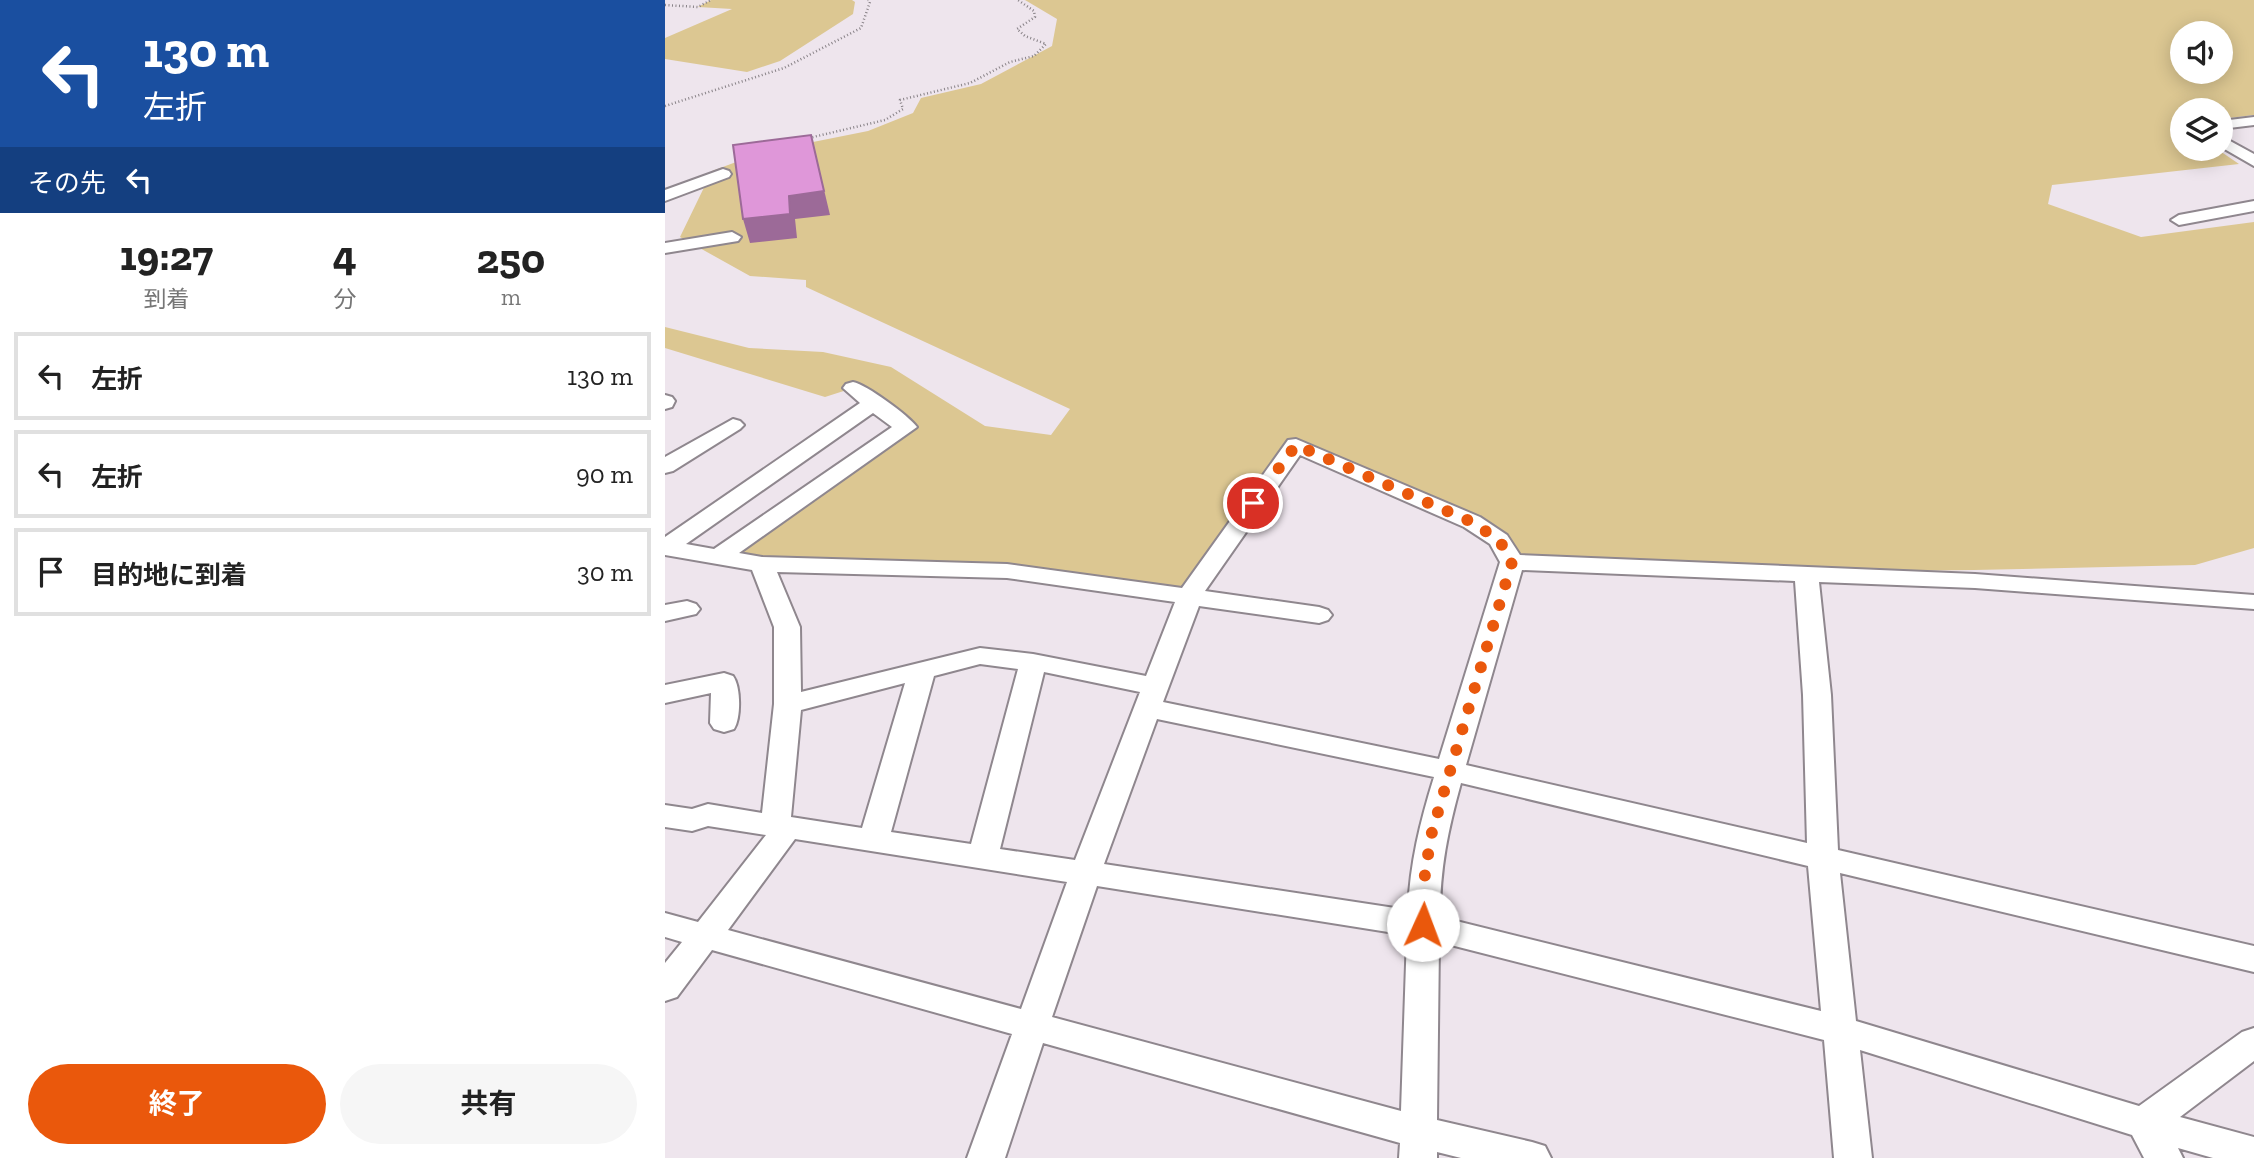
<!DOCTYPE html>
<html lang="ja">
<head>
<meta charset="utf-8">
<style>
	body { margin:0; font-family:"Zilla Slab","Noto Sans JP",serif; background:#f6f6f6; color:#222; height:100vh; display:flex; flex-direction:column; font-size:26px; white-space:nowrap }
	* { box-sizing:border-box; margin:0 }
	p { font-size:23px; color:#767676 }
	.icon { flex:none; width:38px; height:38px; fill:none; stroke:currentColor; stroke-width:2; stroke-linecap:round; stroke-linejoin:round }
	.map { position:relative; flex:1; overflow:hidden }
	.side { display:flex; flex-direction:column; background:#fff; width:665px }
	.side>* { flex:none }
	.top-card { background:#1a4fa0; color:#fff; overflow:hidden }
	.fabs { position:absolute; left:1505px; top:21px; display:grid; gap:14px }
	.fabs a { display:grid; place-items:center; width:63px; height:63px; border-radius:50%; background:#fff; box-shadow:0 4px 18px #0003; font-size:35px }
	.pin { position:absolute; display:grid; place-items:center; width:60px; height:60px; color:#fff; margin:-30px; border:4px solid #fff; border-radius:50%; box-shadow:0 2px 7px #0007 }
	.me { position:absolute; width:77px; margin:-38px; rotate:2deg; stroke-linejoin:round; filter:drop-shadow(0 0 5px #0008) }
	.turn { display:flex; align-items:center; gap:24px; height:147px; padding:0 28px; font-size:32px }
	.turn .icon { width:91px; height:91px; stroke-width:2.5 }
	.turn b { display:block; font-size:49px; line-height:60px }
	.then { display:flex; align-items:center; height:66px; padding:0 28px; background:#0003; gap:14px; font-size:26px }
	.eta { display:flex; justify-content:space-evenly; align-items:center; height:119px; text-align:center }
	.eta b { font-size:42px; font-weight:700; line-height:49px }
	.button { display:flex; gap:14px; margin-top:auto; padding:14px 28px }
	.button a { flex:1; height:80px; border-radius:42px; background:#ea580c; color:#fff; font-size:28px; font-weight:700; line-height:80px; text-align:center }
	.button a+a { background:#f6f6f6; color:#222 }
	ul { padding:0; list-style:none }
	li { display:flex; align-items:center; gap:21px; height:88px; margin:0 14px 10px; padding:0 14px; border:4px solid #e0e0e0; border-radius:0px }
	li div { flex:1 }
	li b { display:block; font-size:26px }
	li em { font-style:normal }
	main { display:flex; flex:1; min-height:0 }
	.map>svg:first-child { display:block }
	.green { fill:#dcc792; fill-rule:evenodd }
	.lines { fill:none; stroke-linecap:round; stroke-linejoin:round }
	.minor-casing { stroke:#8f878e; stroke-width:4 }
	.path { stroke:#888287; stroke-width:2.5; stroke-dasharray:1 2.5; stroke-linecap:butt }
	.minor { fill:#fff; fill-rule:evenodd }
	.shaded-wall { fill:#9c6a98 }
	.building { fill:#df97d9; stroke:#9c6a98; stroke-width:2 }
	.route { stroke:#ea580c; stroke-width:12; stroke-dasharray:0 21.6 }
</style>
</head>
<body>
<main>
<section class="side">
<div class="top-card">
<div class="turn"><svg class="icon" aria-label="left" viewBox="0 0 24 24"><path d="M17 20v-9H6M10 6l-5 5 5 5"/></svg><div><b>130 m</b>左折</div></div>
<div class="then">その先<svg class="icon" aria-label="left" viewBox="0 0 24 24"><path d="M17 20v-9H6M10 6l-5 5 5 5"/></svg></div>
</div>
<div class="eta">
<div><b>19:27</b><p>到着</p></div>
<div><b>4</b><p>分</p></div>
<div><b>250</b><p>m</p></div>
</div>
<ul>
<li><svg class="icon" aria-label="left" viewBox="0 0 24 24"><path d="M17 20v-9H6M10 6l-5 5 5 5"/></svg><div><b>左折</b></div><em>130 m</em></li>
<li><svg class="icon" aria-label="left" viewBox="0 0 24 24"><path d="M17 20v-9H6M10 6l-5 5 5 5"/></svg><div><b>左折</b></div><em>90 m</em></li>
<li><svg class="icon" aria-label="arrive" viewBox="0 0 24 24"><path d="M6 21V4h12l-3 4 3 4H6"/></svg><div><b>目的地に到着</b></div><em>30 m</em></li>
</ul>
<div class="button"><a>終了</a><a>共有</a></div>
</section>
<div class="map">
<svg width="1589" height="1158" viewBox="0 0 1589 1158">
	<rect width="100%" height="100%" fill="#eee5ed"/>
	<path class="green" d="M 46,0 L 187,0 L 190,2 L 188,14 L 115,61 L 82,72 L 0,59 L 0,38 L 67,9 L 33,7 Z
		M 360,0 L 1589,0 L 1589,115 L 1556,119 L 1556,110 L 1517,110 L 1517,149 L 1552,149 L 1574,164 L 1387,185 L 1383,204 L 1476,237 L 1589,222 L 1589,548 L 1530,565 L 1309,570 L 1141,572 L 847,562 L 807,522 L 631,445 L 525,595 L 342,571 L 53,557 L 240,427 L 188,388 L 160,397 L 0,348 L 0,327 L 84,348 L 158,352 L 226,367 L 320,426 L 386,435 L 405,409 L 141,287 L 141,280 L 85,276 L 15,237 L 47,171 L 98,152 L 203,131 L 248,113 L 256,98 L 316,84 L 387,46 L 392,19 ZM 1517,33 L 1556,33 L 1556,72 L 1517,72 Z"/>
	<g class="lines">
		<defs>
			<path id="minor" d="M 1589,117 L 1589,125 L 1556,129 L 1556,121 Z
				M 1556,136 L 1589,154 L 1589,166 L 1556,147 Z
				M 58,169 L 64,171 L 66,174 L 64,177 L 0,201 L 0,190 Z
				M 1589,201 L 1589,211 L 1514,225 L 1506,220 L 1514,215 Z
				M 67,232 L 76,237 L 73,241 L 0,253 L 0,243 Z
				M 188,382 C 202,385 243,415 252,427 L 74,553 L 97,557 L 342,564 L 517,588 L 623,440 L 631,439 L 815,517 L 842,535 L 855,555 L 1310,574 L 1589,595 L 1589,609 L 1310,588 L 1154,582 L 1166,695 L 1173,850 L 1589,946 L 1589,972 L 1175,873 L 1191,1021 L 1474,1106 L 1577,1032 L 1589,1028 L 1589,1061 L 1515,1117 L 1589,1137 L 1589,1158 L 1548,1158 L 1513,1148 L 1518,1158 L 1479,1158 L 1467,1135 L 1195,1050 L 1207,1158 L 1169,1158 L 1159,1040 L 774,942 L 772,1120 L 867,1142 L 880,1146 L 886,1158 L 796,1158 L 772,1152 L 772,1158 L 734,1158 L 735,1143 L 378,1043 L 340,1158 L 302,1158 L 347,1034 L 47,950 L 12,997 L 0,1001 L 0,963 L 17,942 L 0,937 L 0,913 L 33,922 L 101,835 L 43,826 L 27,831 L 0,827 L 0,805 L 27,809 L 43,804 L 97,813 L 109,704 L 109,627 L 87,570 L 0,555 L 0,537 L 195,403 L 178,388 L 181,384 ZM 208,413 L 227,427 L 49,549 L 21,544 ZM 635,455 L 799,527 L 825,544 L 835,562 L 774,759 L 498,702 L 534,606 L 654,623 L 663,620 L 667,615 L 663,610 L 654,607 L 540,591 ZM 857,570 L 1130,581 L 1138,695 L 1142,843 L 801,765 ZM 112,572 L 342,578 L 510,602 L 481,676 L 368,654 L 315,648 L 136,692 L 135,627 ZM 315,664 L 353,669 L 306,844 L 226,832 L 269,676 ZM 379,672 L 475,692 L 410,860 L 335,849 ZM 240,683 L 197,828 L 126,817 L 136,710 ZM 492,719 L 769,777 C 755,822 745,863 743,910 L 439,864 ZM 796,783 L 1143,866 L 1156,1011 L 775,917 C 775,868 783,830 796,783 ZM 130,839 L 402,882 L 356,1009 L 63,930 ZM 432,886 L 742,935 L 736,1111 L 387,1017 Z
				M 0,395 L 7,397 L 10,401 L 7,407 L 0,409 Z
				M 68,419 L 75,421 L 79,425 L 75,429 L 8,471 L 0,473 L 0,457 Z
				M 22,601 L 31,604 L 35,609 L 31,614 L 0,621 L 0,605 Z
				M 59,673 L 68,676 C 76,687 76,718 69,729 L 59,732 L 49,729 L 45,723 L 46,693 L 0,703 L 0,685 Z"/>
		</defs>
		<use href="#minor" class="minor-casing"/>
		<path class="path" d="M 0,5 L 33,7 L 46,0
			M 0,106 L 119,68 L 196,28 L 205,2 L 203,0
			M 144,138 L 220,120 L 238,109 L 235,100 L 305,83 L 345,62 L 369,56 L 381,44 L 360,36 L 352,29 L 370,17 L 369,11 L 353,0"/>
		<use href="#minor" class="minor"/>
	</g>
	<path class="shaded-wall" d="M 146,135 L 165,215 L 130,219 L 132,238 L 85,243 L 78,219 Z"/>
	<path class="building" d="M 146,135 L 159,191 L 124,196 L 125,214 L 78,219 L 68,145 Z"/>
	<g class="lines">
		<path class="route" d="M 588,503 L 631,445 L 807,522 L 834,540 L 847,562 L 767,832 L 760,872 L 758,925"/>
	</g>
</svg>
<div class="fabs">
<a><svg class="icon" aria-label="sound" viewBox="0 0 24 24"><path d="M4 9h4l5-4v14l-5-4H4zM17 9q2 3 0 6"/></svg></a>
<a><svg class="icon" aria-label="layers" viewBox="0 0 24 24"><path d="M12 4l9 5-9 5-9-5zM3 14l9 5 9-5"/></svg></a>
</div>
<div class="pin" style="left:588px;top:503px;background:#d93025"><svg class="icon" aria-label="arrive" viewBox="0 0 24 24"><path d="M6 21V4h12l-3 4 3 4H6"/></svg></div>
<svg class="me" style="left:758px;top:925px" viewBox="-20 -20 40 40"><circle r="19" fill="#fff"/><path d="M0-13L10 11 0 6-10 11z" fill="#ea580c"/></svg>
</div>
</main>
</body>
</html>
